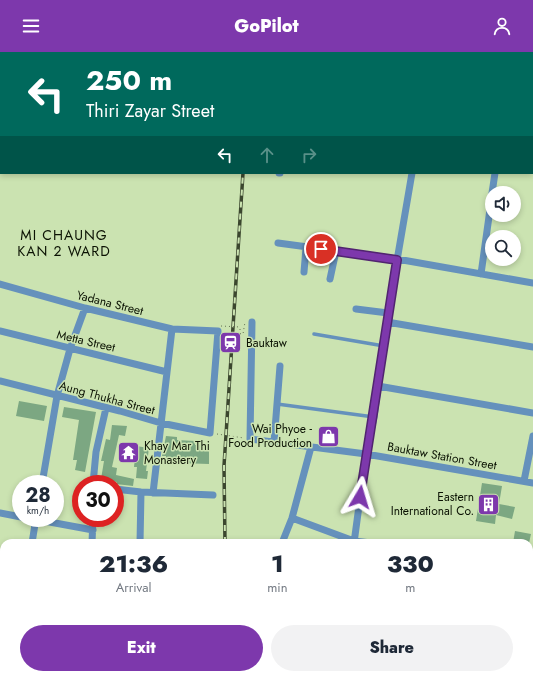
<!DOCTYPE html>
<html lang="en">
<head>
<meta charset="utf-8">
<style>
	body { margin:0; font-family:Jost,sans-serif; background:#f2f2f3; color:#1f2937; height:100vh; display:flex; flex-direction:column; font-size:15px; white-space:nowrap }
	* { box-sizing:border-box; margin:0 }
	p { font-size:13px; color:#747a83 }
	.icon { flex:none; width:22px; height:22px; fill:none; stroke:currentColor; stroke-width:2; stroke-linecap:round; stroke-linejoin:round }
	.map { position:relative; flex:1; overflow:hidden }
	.details { position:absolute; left:0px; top:487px; width:533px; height:140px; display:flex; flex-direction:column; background:#fff; border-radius:12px 12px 0 0; box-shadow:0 2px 6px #0003 }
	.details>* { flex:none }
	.top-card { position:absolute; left:0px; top:0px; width:533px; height:122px; box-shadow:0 2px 6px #0003; background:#00695c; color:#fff; overflow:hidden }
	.controls { position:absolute; left:485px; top:134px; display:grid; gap:8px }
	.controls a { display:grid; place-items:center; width:36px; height:36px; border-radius:50%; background:#fff; box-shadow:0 2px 6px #0003; font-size:20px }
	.speed { position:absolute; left:12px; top:423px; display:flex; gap:8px; font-size:20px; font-weight:700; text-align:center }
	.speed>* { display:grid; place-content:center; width:52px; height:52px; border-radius:50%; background:#fff; box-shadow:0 2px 6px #0003; line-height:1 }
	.speed small { font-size:10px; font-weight:400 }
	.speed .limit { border:6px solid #d22; background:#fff; color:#111 }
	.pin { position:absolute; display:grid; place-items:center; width:34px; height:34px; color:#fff; margin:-17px; border:2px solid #fff; border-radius:50%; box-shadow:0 1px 4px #0007 }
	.me { position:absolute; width:44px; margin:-22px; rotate:7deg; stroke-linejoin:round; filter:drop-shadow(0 0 3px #0008) }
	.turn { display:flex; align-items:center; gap:14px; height:84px; padding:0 20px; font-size:18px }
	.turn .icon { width:52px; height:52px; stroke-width:2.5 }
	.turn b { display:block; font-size:28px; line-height:34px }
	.lanes { display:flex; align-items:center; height:38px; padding:0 20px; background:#0003; justify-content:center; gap:20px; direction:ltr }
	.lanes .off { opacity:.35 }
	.eta { display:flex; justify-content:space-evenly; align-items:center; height:68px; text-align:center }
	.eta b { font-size:24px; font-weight:800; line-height:28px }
	.action { display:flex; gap:8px; margin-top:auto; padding:8px 20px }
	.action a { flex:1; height:46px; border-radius:24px; background:#7d38ac; color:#fff; font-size:16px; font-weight:800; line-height:46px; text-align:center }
	.action a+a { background:#f2f2f3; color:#1f2937 }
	header { display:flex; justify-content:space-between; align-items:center; height:52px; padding:0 20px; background:#7d38ac; color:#fff; font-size:18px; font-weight:800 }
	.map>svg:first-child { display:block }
	.building { fill:#7ca782 }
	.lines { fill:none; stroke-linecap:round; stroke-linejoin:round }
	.path { stroke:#637152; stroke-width:1; stroke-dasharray:1 3; stroke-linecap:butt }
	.lane { stroke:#6591bc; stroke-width:3.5 }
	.street { stroke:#6591bc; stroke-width:7 }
	.secondary { stroke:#216baa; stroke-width:10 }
	.rail-casing { stroke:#3b462e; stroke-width:3.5 }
	.rail { stroke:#cbe3b1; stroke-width:2; stroke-dasharray:6; stroke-linecap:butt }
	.path-bridge { stroke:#637152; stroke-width:1; stroke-dasharray:1 3; stroke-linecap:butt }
	.route-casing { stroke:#512470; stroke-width:10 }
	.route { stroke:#7d38ac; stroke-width:7 }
	.labels { text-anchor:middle; stroke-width:3; stroke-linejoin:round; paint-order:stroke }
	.street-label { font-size:12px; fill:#0b1203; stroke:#cbe3b1 }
	.poi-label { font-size:12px; fill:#0b1203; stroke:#cbe3b1; text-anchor:start }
	.quarter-label { font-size:14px; letter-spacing:1px; fill:#0b1203; stroke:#cbe3b1 }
</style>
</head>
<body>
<header><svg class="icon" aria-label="menu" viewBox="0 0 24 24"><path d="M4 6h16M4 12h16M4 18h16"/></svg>GoPilot<svg class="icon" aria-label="person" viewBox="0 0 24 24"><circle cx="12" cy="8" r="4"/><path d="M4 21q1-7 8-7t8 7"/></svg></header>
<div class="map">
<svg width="533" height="627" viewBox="0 0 533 627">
	<rect width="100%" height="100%" fill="#cbe3b1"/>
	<path class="building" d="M 19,349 L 47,354 L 44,369 L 16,364 Z
		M 64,355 L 96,360 L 85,420 L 75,418 L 77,408 L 73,408 L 79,368 L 62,365 Z
		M 112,373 L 127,374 L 125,384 L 119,383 L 112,415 L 117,416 L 116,423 L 134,427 L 133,434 L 116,432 L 117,430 L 101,427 L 104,409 L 101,409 L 106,387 L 110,388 Z
		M 166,384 L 177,385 L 177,388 L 195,389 L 195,393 L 209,393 L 209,412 L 178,411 L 178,408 L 166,408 L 166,404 L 162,404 Z
		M 136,394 L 149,396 L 146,419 L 148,419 L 147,427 L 136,426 L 137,415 L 134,415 Z
		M 482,431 L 502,434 L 499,452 L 515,455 L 512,467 L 496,463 L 495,472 L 476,469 Z
		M 515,479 L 531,482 L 529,491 L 513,491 Z"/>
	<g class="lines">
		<path class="path" d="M 240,282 L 243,282 L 245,270
			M 240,282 L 240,275
			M 217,382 L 244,386"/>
		<path class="lane" d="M 0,64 L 1,64
			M 0,104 L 1,104
			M 314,282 L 384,294
			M 277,352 L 374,365
			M 263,623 L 263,627"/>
		<path class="street" d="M 429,0 L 430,0
			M 133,1 L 133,0
			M 216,1 L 216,0
			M 383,1 L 383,0
			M 510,1 L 511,0
			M 279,121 L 280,121
			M 492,141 L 495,121
			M 278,191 L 397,207 L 533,231
			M 304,220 L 306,196
			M 481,222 L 492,143
			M 330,227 L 336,199
			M 0,232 L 85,256 L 172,277 L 218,279 L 210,381 L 161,371 L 120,359 L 0,329
			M 356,257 L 388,261
			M 252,270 L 250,387 L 366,402 L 533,431
			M 387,270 L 533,295
			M 0,279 L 167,320
			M 378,334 L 533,361
			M 274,390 L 280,314
			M 524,429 L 533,384
			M 42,432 L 57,344 L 70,297 L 85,256
			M 93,432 L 96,400 L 106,356
			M 115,437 L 141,440 L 213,443
			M 153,441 L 172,277
			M 0,461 L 21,465
			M 28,466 L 93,478
			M 292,466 L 354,489 L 371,491
			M 32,491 L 36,466
			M 92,491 L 93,466
			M 140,491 L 141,440
			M 282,491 L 292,466 L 311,395
			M 354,491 L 366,402 L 374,365 L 388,261 L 412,121
			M 529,515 L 533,516
			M 0,519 L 4,520
			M 529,583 L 533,584
			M 0,588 L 4,588
			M 207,623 L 216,627
			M 395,623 L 424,627
			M 10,627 L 11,623
			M 77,627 L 77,623
			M 332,627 L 333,623"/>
		<path class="secondary" d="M 0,28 L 1,28
			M 532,97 L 533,98"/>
		<defs>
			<path id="rail" d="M 245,1 L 245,0
				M 225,491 L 224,414 L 243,121
				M 237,623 L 237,627"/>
		</defs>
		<use href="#rail" class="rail-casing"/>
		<use href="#rail" class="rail"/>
		<path class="path-bridge" d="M 221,274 L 240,275"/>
	</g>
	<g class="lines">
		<defs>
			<path id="route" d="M 321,197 L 397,208 L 360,445"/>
		</defs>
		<use href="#route" class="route-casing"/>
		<use href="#route" class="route"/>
	</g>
	<defs>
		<symbol id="station-square" viewBox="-11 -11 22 22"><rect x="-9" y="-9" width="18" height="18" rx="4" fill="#7d38ac" stroke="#cbe3b1"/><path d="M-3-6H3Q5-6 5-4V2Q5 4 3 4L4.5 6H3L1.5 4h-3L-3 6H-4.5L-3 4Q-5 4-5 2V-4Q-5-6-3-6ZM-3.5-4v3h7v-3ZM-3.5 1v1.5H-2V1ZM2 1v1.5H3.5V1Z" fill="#fff"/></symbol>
		<symbol id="shop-square" viewBox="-11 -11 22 22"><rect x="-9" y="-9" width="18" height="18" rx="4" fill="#7d38ac" stroke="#cbe3b1"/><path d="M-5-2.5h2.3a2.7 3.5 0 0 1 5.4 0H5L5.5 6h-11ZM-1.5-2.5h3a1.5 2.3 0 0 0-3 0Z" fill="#fff"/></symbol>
		<symbol id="temple-square" viewBox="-11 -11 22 22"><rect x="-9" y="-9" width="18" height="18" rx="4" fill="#7d38ac" stroke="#cbe3b1"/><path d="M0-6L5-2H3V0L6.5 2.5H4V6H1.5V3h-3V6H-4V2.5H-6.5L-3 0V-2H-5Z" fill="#fff"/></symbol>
		<symbol id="building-square" viewBox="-11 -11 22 22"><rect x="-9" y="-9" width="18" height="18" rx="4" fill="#7d38ac" stroke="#cbe3b1"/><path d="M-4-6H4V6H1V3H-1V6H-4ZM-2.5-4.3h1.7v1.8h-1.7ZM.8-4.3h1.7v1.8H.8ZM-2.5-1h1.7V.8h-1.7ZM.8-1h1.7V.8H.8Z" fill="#fff"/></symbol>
	</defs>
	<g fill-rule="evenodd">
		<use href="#station-square" x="218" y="278" width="25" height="25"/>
		<use href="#shop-square" x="316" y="372" width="25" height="25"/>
		<use href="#temple-square" x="116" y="388" width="25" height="25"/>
		<use href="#building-square" x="476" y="440" width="25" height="25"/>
	</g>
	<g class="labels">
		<g class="street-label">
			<text transform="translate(110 251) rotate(14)" y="4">Yadana Street</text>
			<text transform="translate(86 289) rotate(13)" y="4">Metta Street</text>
			<text transform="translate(107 346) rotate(15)" y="4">Aung Thukha Street</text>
			<text transform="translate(442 404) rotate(10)" y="4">Bauktaw Station Street</text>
		</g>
		<g class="poi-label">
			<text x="246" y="295">Bauktaw</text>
			<text x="312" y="381" text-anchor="end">Wai Phyoe -<tspan x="312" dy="14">Food Production</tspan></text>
			<text x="144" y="398">Khay Mar Thi<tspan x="144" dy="14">Monastery</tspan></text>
			<text x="474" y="449" text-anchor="end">Eastern<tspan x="474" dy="14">International Co.</tspan></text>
		</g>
		<g class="quarter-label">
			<text x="64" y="188">MI CHAUNG<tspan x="64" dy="16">KAN 2 WARD</tspan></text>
		</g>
	</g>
</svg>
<div class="controls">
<a><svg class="icon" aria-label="sound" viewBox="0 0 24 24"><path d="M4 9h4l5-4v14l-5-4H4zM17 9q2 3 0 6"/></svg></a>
<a><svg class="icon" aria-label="search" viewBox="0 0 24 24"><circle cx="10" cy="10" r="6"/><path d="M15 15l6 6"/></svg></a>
</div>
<div class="speed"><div>28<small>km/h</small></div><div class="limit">30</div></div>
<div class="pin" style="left:321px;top:197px;background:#d93025"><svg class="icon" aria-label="arrive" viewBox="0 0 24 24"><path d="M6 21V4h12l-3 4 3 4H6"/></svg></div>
<svg class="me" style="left:360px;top:445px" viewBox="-20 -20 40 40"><path d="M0-17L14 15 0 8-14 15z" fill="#7d38ac" stroke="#fff" stroke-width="4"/></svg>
<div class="top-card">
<div class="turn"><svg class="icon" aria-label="left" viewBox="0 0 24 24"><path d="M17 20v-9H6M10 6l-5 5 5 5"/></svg><div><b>250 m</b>Thiri Zayar Street</div></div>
<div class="lanes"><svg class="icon" aria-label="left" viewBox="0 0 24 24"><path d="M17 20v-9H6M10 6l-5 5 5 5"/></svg><svg class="icon off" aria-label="ahead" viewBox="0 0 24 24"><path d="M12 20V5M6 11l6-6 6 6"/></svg><svg class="icon off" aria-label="right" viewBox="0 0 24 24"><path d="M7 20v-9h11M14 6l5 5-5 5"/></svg></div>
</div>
<section class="details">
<div class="eta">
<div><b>21:36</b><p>Arrival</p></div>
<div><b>1</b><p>min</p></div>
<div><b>330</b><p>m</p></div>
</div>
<div class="action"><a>Exit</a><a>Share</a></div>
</section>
</div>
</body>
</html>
